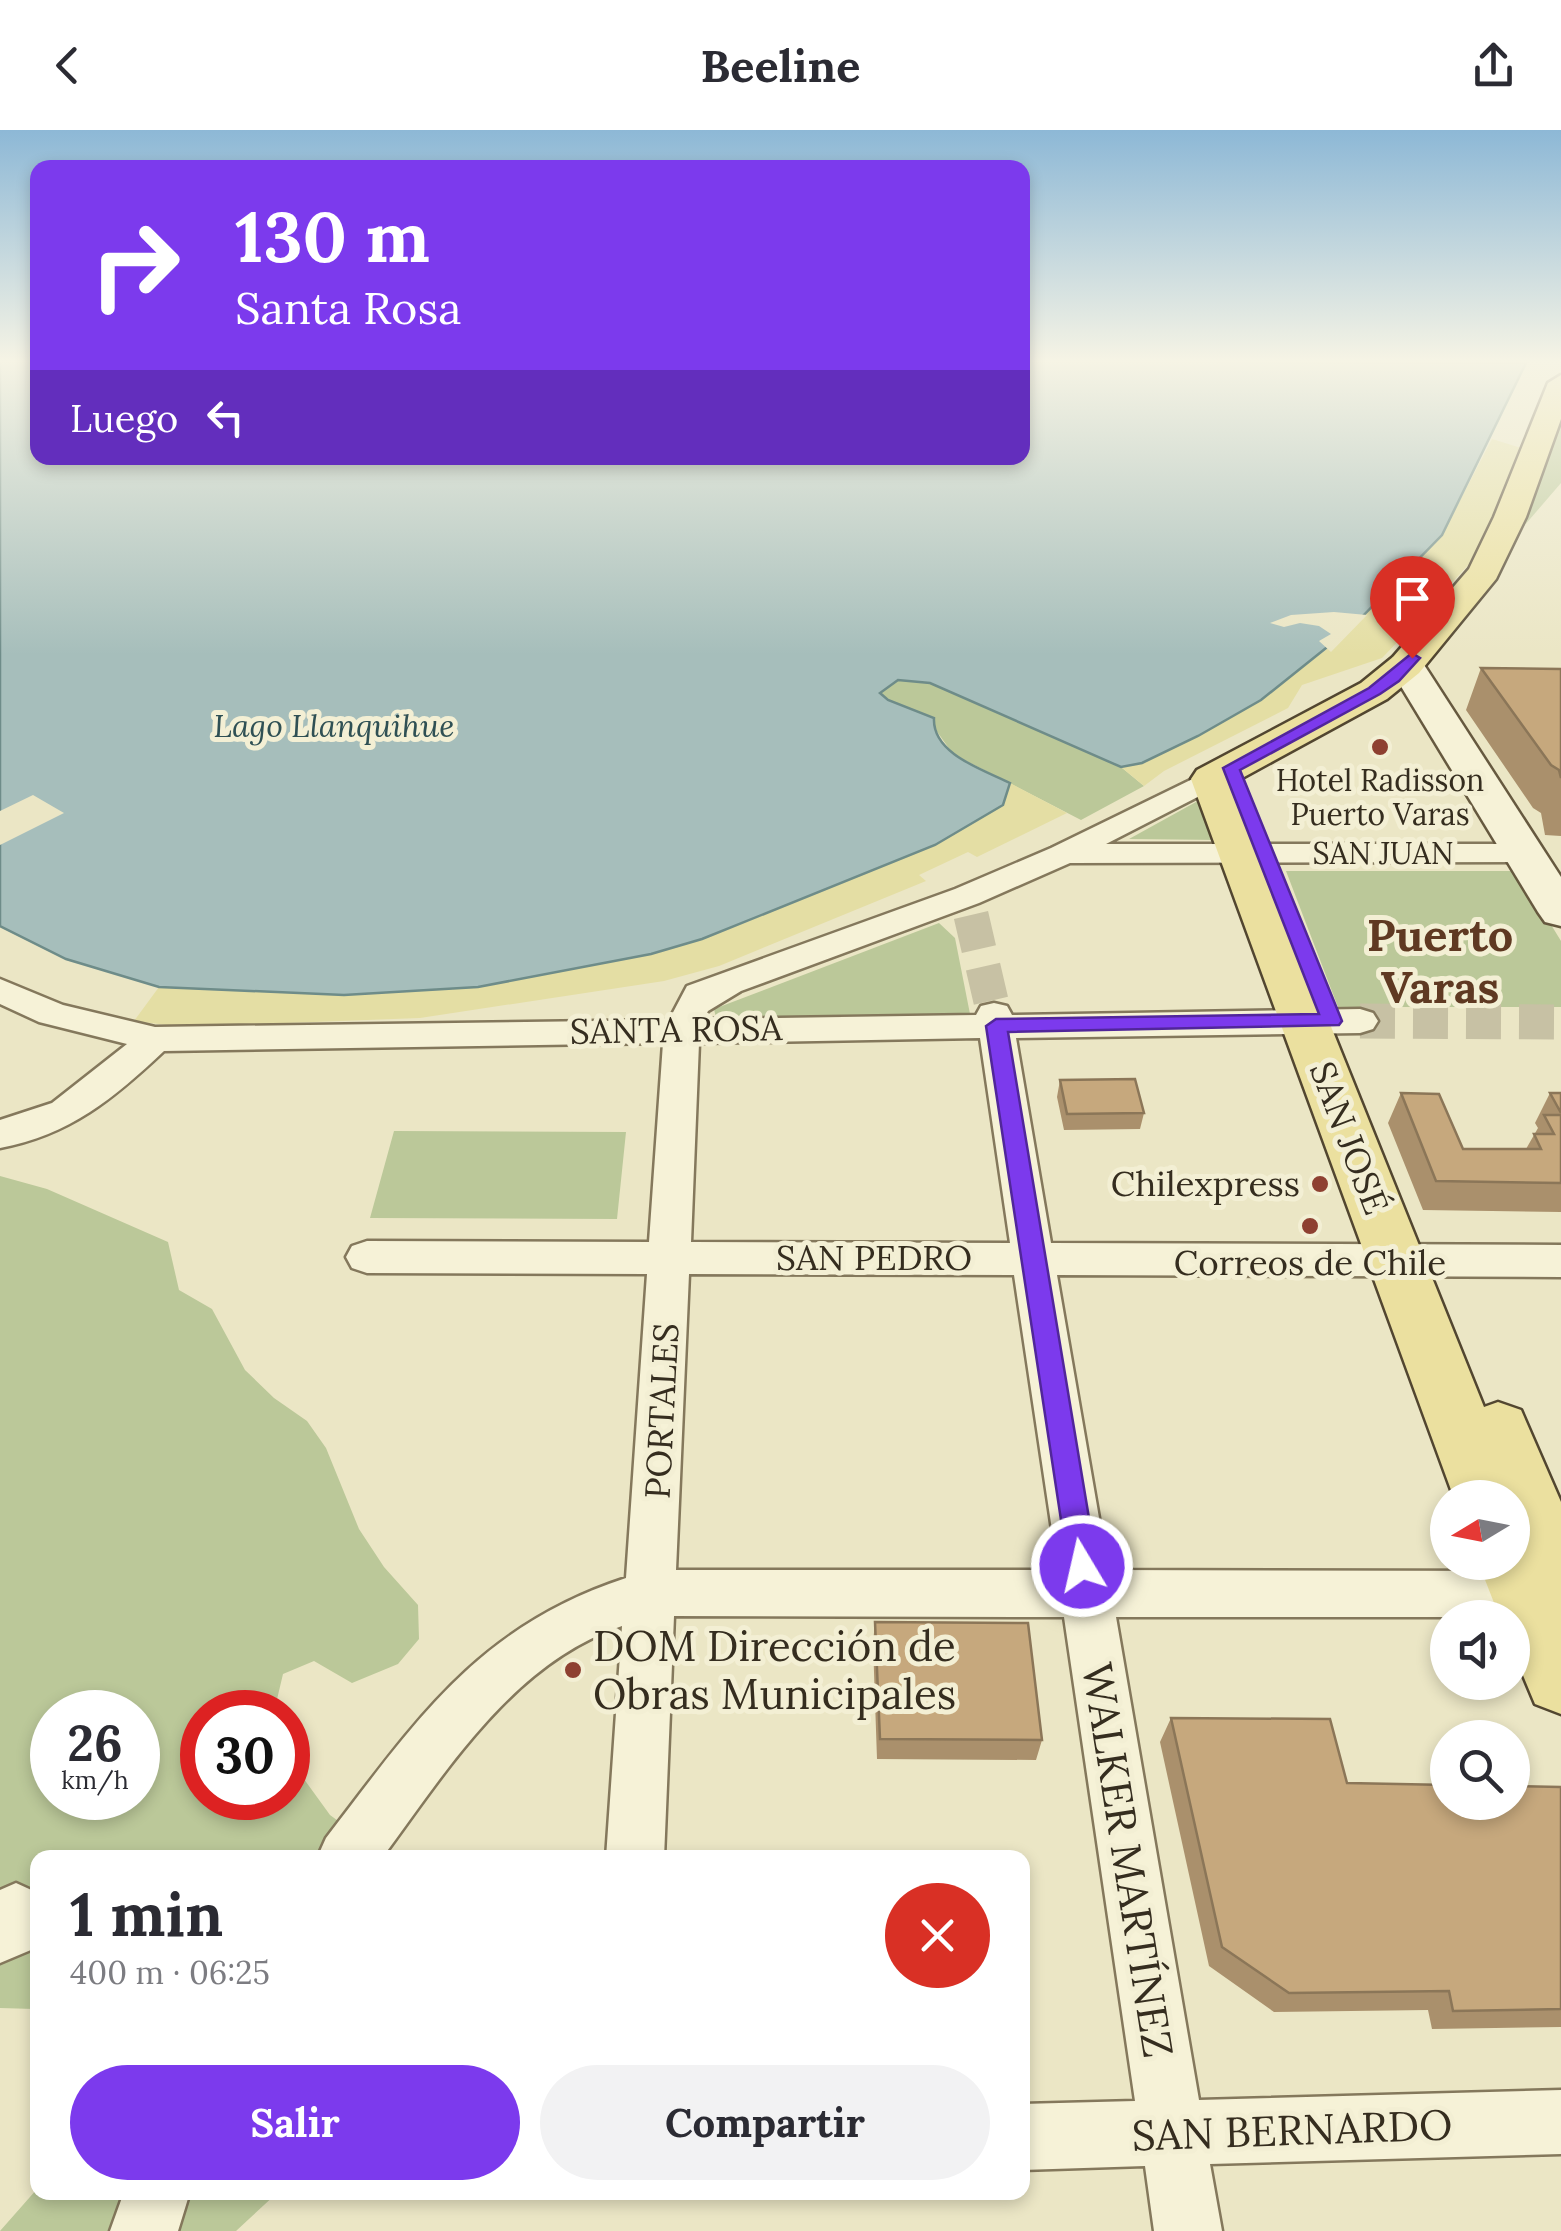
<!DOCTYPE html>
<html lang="es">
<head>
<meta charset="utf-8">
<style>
	body { margin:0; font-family:Lora,serif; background:#f2f2f3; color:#2b2b33; height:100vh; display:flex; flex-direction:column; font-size:38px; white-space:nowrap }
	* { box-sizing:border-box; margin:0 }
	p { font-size:32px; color:#7c7c81 }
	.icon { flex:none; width:55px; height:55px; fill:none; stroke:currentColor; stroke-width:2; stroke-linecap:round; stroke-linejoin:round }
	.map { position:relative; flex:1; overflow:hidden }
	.panel { position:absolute; left:30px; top:1720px; width:1000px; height:350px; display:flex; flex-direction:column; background:#fff; border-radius:20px; box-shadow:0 5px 15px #0003 }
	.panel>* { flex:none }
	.banner { position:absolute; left:30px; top:30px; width:1000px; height:305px; border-radius:20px; box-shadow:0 5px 15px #0003; background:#7c3aed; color:#fff; overflow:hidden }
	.needle { width:65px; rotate:260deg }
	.buttons { position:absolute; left:1430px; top:1350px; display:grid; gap:20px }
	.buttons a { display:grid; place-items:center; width:100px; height:100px; border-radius:50%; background:#fff; box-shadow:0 5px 15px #0003; font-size:50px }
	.speed { position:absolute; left:30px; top:1560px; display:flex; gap:20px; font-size:50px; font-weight:700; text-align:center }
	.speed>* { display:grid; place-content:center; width:130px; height:130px; border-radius:50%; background:#fff; box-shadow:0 5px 15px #0003; line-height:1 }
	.speed small { font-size:25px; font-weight:400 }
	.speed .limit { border:15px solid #d22; background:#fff; color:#111 }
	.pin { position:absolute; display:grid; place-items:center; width:85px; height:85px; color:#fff; margin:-102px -42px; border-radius:50% 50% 50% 0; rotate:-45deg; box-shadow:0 0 10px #0007 }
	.pin .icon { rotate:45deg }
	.me { position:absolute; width:110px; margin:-55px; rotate:351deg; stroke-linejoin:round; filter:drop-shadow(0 0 8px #0008) }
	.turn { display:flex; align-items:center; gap:35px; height:210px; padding:0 40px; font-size:45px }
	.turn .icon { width:130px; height:130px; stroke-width:2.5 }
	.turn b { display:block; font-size:70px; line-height:85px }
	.then { display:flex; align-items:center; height:95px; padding:0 40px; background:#0003; gap:20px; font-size:38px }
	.round { display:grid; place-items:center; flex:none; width:105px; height:105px; border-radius:52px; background:#f2f2f3 }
	.summary { display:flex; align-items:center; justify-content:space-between; height:170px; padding:0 40px }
	h1 { font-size:60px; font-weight:700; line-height:75px }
	.button { display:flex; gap:20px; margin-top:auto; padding:20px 40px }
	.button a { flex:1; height:115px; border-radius:60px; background:#7c3aed; color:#fff; font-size:40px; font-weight:700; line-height:115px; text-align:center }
	.button a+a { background:#f2f2f3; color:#2b2b33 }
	header { display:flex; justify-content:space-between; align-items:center; height:130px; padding:0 40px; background:#fff; font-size:45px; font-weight:700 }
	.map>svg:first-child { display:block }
	.green { fill:#bbc899; fill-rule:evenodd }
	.sand { fill:#e4dea4 }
	.water { fill:#a6bebb; stroke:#6e8c89; stroke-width:2.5 }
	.pier { fill:#ebe6c5 }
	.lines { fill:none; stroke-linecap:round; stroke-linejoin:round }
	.street-tunnel { stroke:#c7c1a4; stroke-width:35; stroke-dasharray:35 18; stroke-linecap:butt }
	.street-casing { stroke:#84785c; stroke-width:5 }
	.secondary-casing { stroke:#66593f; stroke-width:5 }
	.primary-casing { stroke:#524630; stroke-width:5 }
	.street { fill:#f6f2d7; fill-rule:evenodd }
	.secondary { fill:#f6f2d7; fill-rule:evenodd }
	.primary { fill:#ebe09f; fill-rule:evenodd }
	.wall { fill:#aa906c }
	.building { fill:#c6a87d; stroke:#8b7658; stroke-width:2.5 }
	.route { fill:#7c3aed; stroke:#51269a; stroke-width:2.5 }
	.poi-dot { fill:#8e4031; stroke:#f3efd4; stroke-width:4 }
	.labels { text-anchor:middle; stroke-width:10; stroke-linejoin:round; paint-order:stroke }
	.far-poi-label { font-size:30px; fill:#352d1f; stroke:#f3efd4 }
	.far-street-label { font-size:30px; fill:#352d1f; stroke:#f3efd4 }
	.far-water-label { font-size:32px; font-style:italic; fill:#2f5054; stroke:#f3efd4 }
	.street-label { font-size:35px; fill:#352d1f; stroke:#f3efd4 }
	.poi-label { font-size:35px; fill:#352d1f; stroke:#f3efd4; text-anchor:end }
	.near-poi-label { font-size:42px; fill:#352d1f; stroke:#f3efd4; text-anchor:start }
	.near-street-label { font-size:42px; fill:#352d1f; stroke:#f3efd4 }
	.district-label { font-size:45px; font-weight:bold; fill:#5f3922; stroke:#f3efd4 }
</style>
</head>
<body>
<header><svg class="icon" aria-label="back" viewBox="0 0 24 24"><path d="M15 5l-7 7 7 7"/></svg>Beeline<svg class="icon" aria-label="share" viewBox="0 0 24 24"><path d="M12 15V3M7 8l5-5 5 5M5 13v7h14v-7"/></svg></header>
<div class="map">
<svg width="1561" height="2101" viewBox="0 0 1561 2101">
	<rect width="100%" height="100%" fill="#ebe6c5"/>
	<path class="green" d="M 1561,274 L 1561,353 L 1524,396 L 1519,388 Z
		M 898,550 L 930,553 L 1121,637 L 1144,656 L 1081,690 L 953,624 L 933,596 L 933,588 L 888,570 L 880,562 Z
		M 1205,667 L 1221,710 L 1129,709 Z
		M 1286,741 L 1518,741 L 1561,811 L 1561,877 L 1338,877 Z
		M 939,793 L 955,808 L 970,884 L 716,888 L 714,879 Z
		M 394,1001 L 626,1002 L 617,1089 L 370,1088 Z
		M 0,1046 L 47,1059 L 168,1112 L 179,1160 L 212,1179 L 245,1240 L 274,1268 L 307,1291 L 326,1318 L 359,1399 L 384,1437 L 418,1475 L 419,1509 L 398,1534 L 352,1553 L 314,1531 L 283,1544 L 274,1582 L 202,1582 L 202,1668 L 288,1668 L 288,1627 L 330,1685 L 387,1727 L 38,1728 L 38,1877 L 34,1879 L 0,1878 ZM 52,1582 L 138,1582 L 138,1668 L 52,1668 Z
		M 37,2059 L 38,2062 L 277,2063 L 236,2101 L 0,2101 Z"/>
	<path class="sand" d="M 1492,309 L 1528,320 L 1479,423 L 1408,501 L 1382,528 L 1302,555 L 1288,578 L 1164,641 L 1144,656 L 1121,637 L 1142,633 L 1198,606 L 1261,570 L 1327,519 L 1442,405 Z
		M 1010,653 L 1067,683 L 977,727 L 968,722 L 919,745 L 926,751 L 719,836 L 664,851 L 420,888 L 183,897 L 134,891 L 159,857 L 344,865 L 478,857 L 650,824 L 747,792 L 1002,675 Z"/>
	<path class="water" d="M 0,231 L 37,231 L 38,328 L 1022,328 L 1023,231 L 1526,233 L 1442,405 L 1351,498 L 1261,570 L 1198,606 L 1142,633 L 1121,637 L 930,553 L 898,550 L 880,563 L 888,570 L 934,588 C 932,624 984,640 1010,653 L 1003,675 L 935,715 L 702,809 L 651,824 L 478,857 L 344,865 L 159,857 L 66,829 L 0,796 Z"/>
	<path class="pier" d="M 1334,482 L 1367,485 L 1331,522 L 1319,511 L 1331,504 L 1319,496 L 1300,493 L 1284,497 L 1270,493 L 1291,485 Z
		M 33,665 L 64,683 L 0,715 L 0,681 Z"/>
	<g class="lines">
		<path class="street-tunnel" d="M 971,785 L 994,884
			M 1360,891 L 1561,892"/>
		<defs>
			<path id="street" d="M 1211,640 L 1221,643 L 1226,649 L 1221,655 L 1106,714 L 1524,714 L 1535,716 L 1540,723 L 1535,730 L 1524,732 L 1070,733 L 979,773 L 741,861 L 708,881 L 704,889 L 976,885 L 981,876 L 994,873 L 1007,876 L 1012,885 L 1360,879 L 1373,883 L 1378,891 L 1373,899 L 1360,903 L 1016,908 L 1051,1113 L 1561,1115 L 1561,1147 L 1057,1145 L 1108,1440 L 1525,1441 L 1543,1448 L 1550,1464 L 1543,1480 L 1525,1487 L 1116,1487 L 1199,1970 L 1561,1960 L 1561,2024 L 1210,2034 L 1222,2101 L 1154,2101 L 1145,2036 L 1022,2040 L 1022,1974 L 1135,1971 L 1064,1487 L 674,1486 L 664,1728 L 606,1728 L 622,1496 C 513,1533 447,1640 382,1728 L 317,1728 L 326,1708 C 416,1591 478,1496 626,1448 L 647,1144 L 367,1143 L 352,1138 L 346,1127 L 352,1116 L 367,1111 L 649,1112 L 663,913 L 164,921 C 114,968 70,1005 0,1018 L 0,990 L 52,973 L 127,914 L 39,892 L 0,874 L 0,849 L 63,875 L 155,897 L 669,890 L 687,856 L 955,759 L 1051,718 ZM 980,908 L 1010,1113 L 691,1112 L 699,913 ZM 689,1144 L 1014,1145 L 1058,1440 L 676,1440 Z
				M 16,1753 L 38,1763 L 38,1817 L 0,1833 L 0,1760 Z
				M 124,2062 L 190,2062 L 178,2101 L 110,2101 Z"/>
			<path id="secondary" d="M 1406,524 L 1419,527 L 1561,747 L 1561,796 L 1545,792 L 1538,782 L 1388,535 L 1393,527 Z"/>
			<path id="primary" d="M 1561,245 L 1561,289 L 1526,387 L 1496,449 L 1419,543 L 1387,569 L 1233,653 L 1484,1277 L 1498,1272 L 1521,1280 L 1561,1372 L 1561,1584 L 1535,1574 L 1512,1519 L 1512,1488 L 1500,1488 L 1478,1432 L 1512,1432 L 1512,1368 L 1454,1368 L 1191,649 L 1197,640 L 1361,553 L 1393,527 L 1469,439 L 1494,387 L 1548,253 Z"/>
		</defs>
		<use href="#street" class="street-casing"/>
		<use href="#secondary" class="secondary-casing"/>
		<use href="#primary" class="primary-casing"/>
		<use href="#street" class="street"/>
		<use href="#secondary" class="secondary"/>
		<use href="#primary" class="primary"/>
	</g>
	<path class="wall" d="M 1481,538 L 1561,539 L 1561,706 L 1545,705 L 1541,683 L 1533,678 L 1466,580 Z
		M 1060,950 L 1144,983 L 1140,999 L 1064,1000 L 1057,967 Z
		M 1401,963 L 1463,1019 L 1526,1019 L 1538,998 L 1535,993 L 1550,963 L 1561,963 L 1561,1082 L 1423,1080 L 1388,993 Z
		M 875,1492 L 1042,1610 L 1036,1630 L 877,1629 L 873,1513 Z
		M 1171,1588 L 1347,1653 L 1561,1657 L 1561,1897 L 1432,1899 L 1428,1880 L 1274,1882 L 1209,1836 L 1160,1612 Z"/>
	<path class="building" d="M 1481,538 L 1561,539 L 1561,648 L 1559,640 L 1551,635 Z
		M 1135,949 L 1144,983 L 1067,984 L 1060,950 Z
		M 1401,963 L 1439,964 L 1463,1019 L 1541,1019 L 1534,1004 L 1554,1004 L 1544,985 L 1561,985 L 1561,1053 L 1436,1051 Z
		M 1550,963 L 1561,963 L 1561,983 Z
		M 875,1492 L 1028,1493 L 1042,1610 L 880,1609 Z
		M 1171,1588 L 1330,1589 L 1347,1653 L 1448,1655 L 1448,1672 L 1512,1672 L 1512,1656 L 1561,1657 L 1561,1879 L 1453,1881 L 1449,1861 L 1289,1863 L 1222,1817 Z"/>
	<linearGradient id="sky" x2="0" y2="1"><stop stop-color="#8db8d6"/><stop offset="0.44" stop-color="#f6f4e5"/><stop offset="1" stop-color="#f6f4e5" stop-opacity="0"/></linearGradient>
	<rect width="1561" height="525" fill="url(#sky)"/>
	<path class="route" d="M 1412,523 L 1420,528 L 1399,551 L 1380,564 L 1240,640 L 1342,891 L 1339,895 L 1008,902 L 1097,1436 L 1092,1445 L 1082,1449 L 1072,1445 L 1068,1436 L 986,896 L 996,889 L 1319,884 L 1223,638 L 1369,558 Z"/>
	<g class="poi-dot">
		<circle cx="1380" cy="617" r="10"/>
		<circle cx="1320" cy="1054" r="10"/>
		<circle cx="1310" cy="1096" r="10"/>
		<circle cx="573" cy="1540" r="10"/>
	</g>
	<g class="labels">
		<g class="far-poi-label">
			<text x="1380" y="661">Hotel Radisson<tspan x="1380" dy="34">Puerto Varas</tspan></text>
		</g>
		<g class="far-street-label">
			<text x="1383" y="734">SAN JUAN</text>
		</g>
		<g class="far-water-label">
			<text x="334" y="607">Lago Llanquihue</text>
		</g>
		<g class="street-label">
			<text transform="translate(676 900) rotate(-1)" y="12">SANTA ROSA</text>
			<text transform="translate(1349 1008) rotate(69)" y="12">SAN JOSÉ</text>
			<text x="874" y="1140">SAN PEDRO</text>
			<text transform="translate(662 1281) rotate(-87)" y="12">PORTALES</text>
		</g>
		<g class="poi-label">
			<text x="1300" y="1066">Chilexpress</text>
			<text x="1310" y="1145" text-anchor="middle">Correos de Chile</text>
		</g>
		<g class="near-poi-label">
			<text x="593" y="1531">DOM Dirección de<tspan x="593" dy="48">Obras Municipales</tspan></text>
		</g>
		<g class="near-street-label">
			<text transform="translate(1128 1730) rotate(81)" y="15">WALKER MARTÍNEZ</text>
			<text transform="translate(1292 2000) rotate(-2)" y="15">SAN BERNARDO</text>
		</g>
		<g class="district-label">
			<text x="1440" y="821">Puerto<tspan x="1440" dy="52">Varas</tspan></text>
		</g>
	</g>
</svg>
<div class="buttons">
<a><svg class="needle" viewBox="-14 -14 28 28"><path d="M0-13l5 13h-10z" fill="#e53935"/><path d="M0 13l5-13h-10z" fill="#7c7c81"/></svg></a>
<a><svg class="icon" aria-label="sound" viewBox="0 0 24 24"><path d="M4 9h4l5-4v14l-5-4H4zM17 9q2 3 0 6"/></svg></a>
<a><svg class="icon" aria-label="search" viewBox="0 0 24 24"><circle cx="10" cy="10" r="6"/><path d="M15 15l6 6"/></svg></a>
</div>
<div class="speed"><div>26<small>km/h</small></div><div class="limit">30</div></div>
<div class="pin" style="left:1412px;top:528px;background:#d93025"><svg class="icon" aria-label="arrive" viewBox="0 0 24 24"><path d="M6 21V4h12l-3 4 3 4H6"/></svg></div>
<svg class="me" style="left:1082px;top:1436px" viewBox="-20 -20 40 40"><circle r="17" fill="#7c3aed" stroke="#fff" stroke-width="3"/><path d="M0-11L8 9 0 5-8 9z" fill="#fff"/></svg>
<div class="banner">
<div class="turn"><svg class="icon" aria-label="right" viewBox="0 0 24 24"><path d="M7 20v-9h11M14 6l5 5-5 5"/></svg><div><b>130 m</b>Santa Rosa</div></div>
<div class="then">Luego<svg class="icon" aria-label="left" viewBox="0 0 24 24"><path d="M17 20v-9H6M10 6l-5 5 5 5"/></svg></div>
</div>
<section class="panel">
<div class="summary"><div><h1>1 min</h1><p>400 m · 06:25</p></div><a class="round" style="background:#d93025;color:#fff"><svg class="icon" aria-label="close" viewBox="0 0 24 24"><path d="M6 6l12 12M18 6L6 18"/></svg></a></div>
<div class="button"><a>Salir</a><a>Compartir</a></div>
</section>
</div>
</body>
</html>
